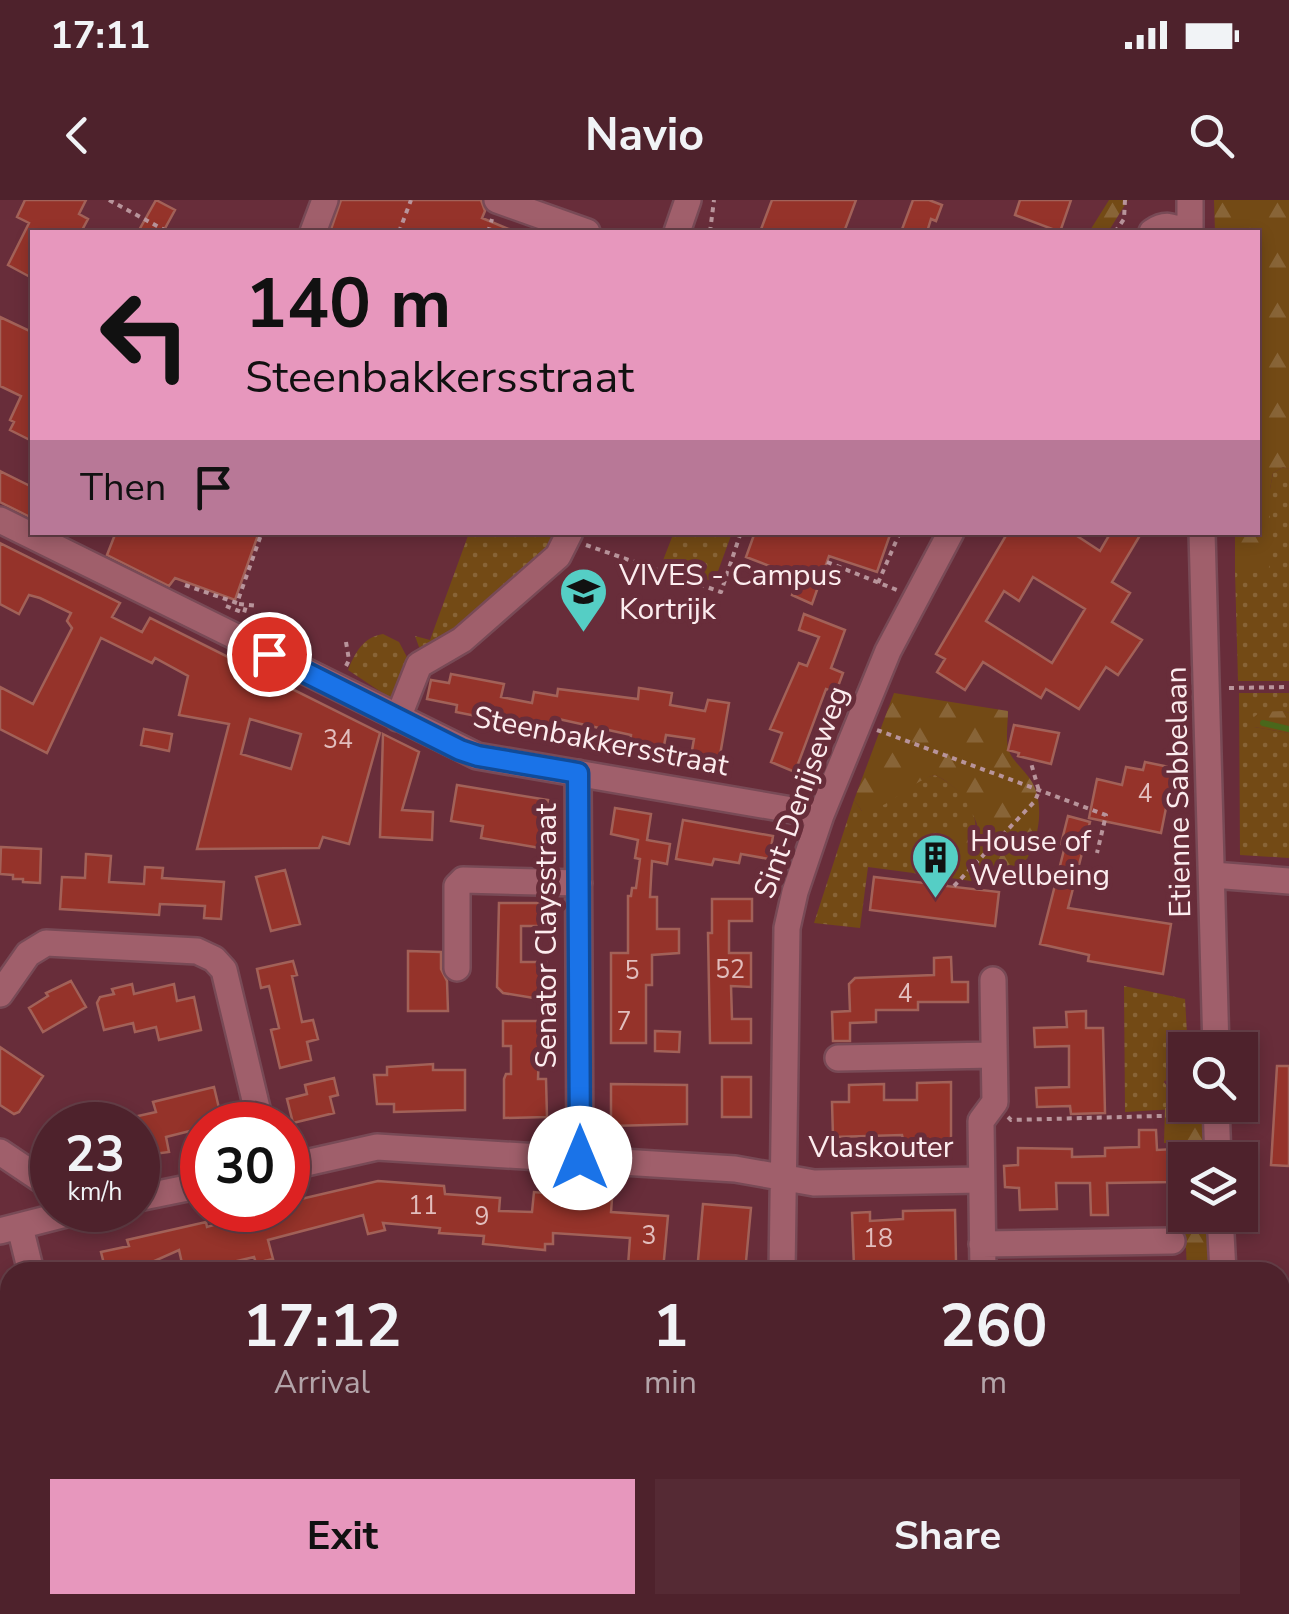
<!DOCTYPE html>
<html lang="en">
<head>
<meta charset="utf-8">
<style>
	body { margin:0; font-family:"Nunito Sans",sans-serif; background:#552a34; color:#f1f3f6; height:100vh; display:flex; flex-direction:column; font-size:38px; white-space:nowrap }
	* { box-sizing:border-box; margin:0 }
	p { font-size:32px; color:#b3a4a9 }
	.icon { flex:none; width:55px; height:55px; fill:none; stroke:currentColor; stroke-width:2; stroke-linecap:round; stroke-linejoin:round }
	.map { position:relative; flex:1; overflow:hidden }
	.side { position:absolute; left:0px; top:1062px; width:1290px; height:352px; display:flex; flex-direction:column; background:#4e222c; border-radius:30px 30px 0 0; box-shadow:0 5px 15px #0003,0 0 0 2px #653f48 }
	.side>* { flex:none }
	.guide { position:absolute; left:30px; top:30px; width:1230px; height:305px; border-radius:0px; box-shadow:0 5px 15px #0003,0 0 0 2px #653f48; background:#e797bd; color:#111; overflow:hidden }
	.tools { position:absolute; left:1168px; top:832px; display:grid; gap:20px }
	.tools a { display:grid; place-items:center; width:90px; height:90px; border-radius:0px; background:#4e222c; box-shadow:0 5px 15px #0003,0 0 0 2px #653f48; font-size:50px }
	.speed { position:absolute; left:30px; top:902px; display:flex; gap:20px; font-size:50px; font-weight:700; text-align:center }
	.speed>* { display:grid; place-content:center; width:130px; height:130px; border-radius:50%; background:#4e222c; box-shadow:0 5px 15px #0003,0 0 0 2px #653f48; line-height:1 }
	.speed small { font-size:25px; font-weight:400 }
	.speed .limit { border:15px solid #d22; background:#fff; color:#111 }
	.pin { position:absolute; display:grid; place-items:center; width:85px; height:85px; color:#fff; margin:-42px; border:5px solid #fff; border-radius:50%; box-shadow:0 2px 10px #0007 }
	.me { position:absolute; width:110px; margin:-55px; rotate:0deg; stroke-linejoin:round; filter:drop-shadow(0 0 8px #0008) }
	.turn { display:flex; align-items:center; gap:35px; height:210px; padding:0 50px; font-size:45px }
	.turn .icon { width:130px; height:130px; stroke-width:2.5 }
	.turn b { display:block; font-size:70px; line-height:85px }
	.then { display:flex; align-items:center; height:95px; padding:0 50px; background:#0003; gap:20px; font-size:38px }
	.eta { display:flex; justify-content:space-evenly; align-items:center; height:170px; text-align:center }
	.eta b { font-size:60px; font-weight:700; line-height:70px }
	.button { display:flex; gap:20px; margin-top:auto; padding:20px 50px }
	.button a { flex:1; height:115px; border-radius:0px; background:#e797bd; color:#111; font-size:40px; font-weight:700; line-height:115px; text-align:center }
	.button a+a { background:#552a34; color:#f1f3f6 }
	.status { display:flex; justify-content:space-between; align-items:center; height:70px; padding:0 50px; background:#4e222c; direction:ltr }
	.status svg { height:28px; fill:currentColor }
	header { display:flex; justify-content:space-between; align-items:center; height:130px; padding:0 50px; background:#4e222c; font-size:45px; font-weight:700 }
	.map>svg:first-child { display:block }
	.grass { fill:url(#grass-dots) }
	.forest { fill:url(#forest-firs) }
	.lines { fill:none; stroke-linecap:round; stroke-linejoin:round }
	.stream { stroke:#49671b; stroke-width:6 }
	.building { fill:#95332a; stroke:#a26158; stroke-width:2.5; fill-rule:evenodd }
	.minor-casing { stroke:#784a56; stroke-width:30 }
	.path { stroke:#b8949b; stroke-width:4; stroke-dasharray:5 5; stroke-linecap:butt }
	.minor { stroke:#a05f6b; stroke-width:25 }
	.route-casing { stroke:#114b97; stroke-width:25 }
	.route { stroke:#1a73e8; stroke-width:18 }
	.labels { text-anchor:middle; stroke-width:10; stroke-linejoin:round; paint-order:stroke }
	.number-label { font-size:25px; fill:#e2bebd }
	.poi-label { font-size:30px; fill:#fcecee; stroke:#682d3a; text-anchor:start }
	.street-label { font-size:30px; fill:#fcecee; stroke:#682d3a }
</style>
</head>
<body>
<div class="status"><b>17:11</b><svg viewBox="0 0 49 12"><path d="M0 12V9h3v3zM5 12V6h3v6zM10 12V3h3v9zM15 12V0h3v12zM26 1h20v11H26zM47 4h2v5h-2z"/></svg></div>
<header><svg class="icon" aria-label="back" viewBox="0 0 24 24"><path d="M15 5l-7 7 7 7"/></svg>Navio<svg class="icon" aria-label="search" viewBox="0 0 24 24"><circle cx="10" cy="10" r="6"/><path d="M15 15l6 6"/></svg></header>
<div class="map">
<svg width="1289" height="1414" viewBox="0 0 1289 1414">
	<defs>
		<pattern id="grass-dots" width="8" height="8" patternUnits="userSpaceOnUse" patternTransform="scale(2.5)"><rect width="8" height="8" fill="#734a15"/><path d="M2 2h.1M6 6h.1" fill="none" stroke="#886437" stroke-width="1.8" stroke-linecap="round"/></pattern>
		<pattern id="forest-firs" width="22" height="20" patternUnits="userSpaceOnUse" patternTransform="scale(2.5)"><rect width="22" height="20" fill="#734a15"/><path d="M5 1l3.5 6h-7zM16 11l3.5 6h-7z" fill="#886437"/></pattern>
	</defs>
	<rect width="100%" height="100%" fill="#682d3a"/>
	<path class="grass" d="M 1283,267 L 1289,269 L 1289,481 L 1238,481 L 1235,372 L 1270,372 L 1270,289 L 1273,273 Z
		M 674,332 L 732,333 L 714,382 L 662,363 Z
		M 469,333 L 559,333 L 548,358 L 432,452 L 419,447 L 415,436 L 430,440 Z
		M 383,434 L 399,442 L 408,459 L 396,493 L 390,498 L 348,470 C 355,453 363,437 383,434 Z
		M 1239,493 L 1289,493 L 1289,513 L 1284,511 L 1254,517 L 1254,527 L 1289,533 L 1289,658 L 1240,655 Z
		M 935,575 C 955,584 979,607 975,631 L 960,633 L 951,678 L 868,667 L 860,728 L 814,723 L 854,600 L 862,611 L 918,580 Z
		M 1124,786 L 1185,799 L 1188,850 L 1185,850 L 1185,862 L 1173,861 L 1164,882 L 1175,898 L 1175,909 L 1125,912 Z
		M 479,1063 L 579,1072 L 433,1072 Z
		M 103,1405 L 633,1405 L 632,1414 L 101,1414 Z"/>
	<path class="forest" d="M 1109,0 L 1128,0 L 1108,32 L 1089,32 Z
		M 1214,0 L 1289,0 L 1289,269 L 1283,267 L 1273,273 L 1270,289 L 1270,373 L 1235,372 L 1235,333 L 1258,332 L 1258,32 L 1215,32 Z
		M 894,493 L 1008,511 C 1008,523 1005,540 1009,551 C 1013,562 1026,571 1032,582 C 1050,614 1032,667 1004,686 L 951,678 L 954,656 L 940,652 L 942,642 L 950,631 L 975,631 L 977,624 C 969,603 957,585 935,575 C 909,582 888,611 862,611 L 854,600 Z
		M 1284,511 L 1289,513 L 1289,533 L 1254,527 L 1254,517 L 1260,512 Z
		M 1173,860 L 1185,862 L 1185,905 L 1208,905 L 1209,960 L 1185,960 L 1185,1015 L 1210,1015 L 1211,1072 L 1187,1072 L 1186,1048 L 1175,1048 L 1180,943 L 1164,943 L 1165,908 L 1174,909 L 1175,899 L 1163,876 L 1165,867 Z"/>
	<g class="lines">
		<path class="stream" d="M 1263,523 L 1289,529"/>
	</g>
	<path class="building" d="M 25,0 L 86,0 L 79,14 L 88,19 L 81,32 L 32,32 L 32,78 L 8,65 L 29,23 L 17,17 Z
		M 156,0 L 175,10 L 163,32 L 138,32 Z
		M 341,0 L 481,0 L 485,11 L 482,18 L 516,32 L 330,32 Z
		M 772,0 L 856,0 L 844,32 L 760,32 Z
		M 913,0 L 929,0 L 942,5 L 936,21 L 931,19 L 927,32 L 901,32 Z
		M 1020,0 L 1071,0 L 1060,32 L 1015,15 Z
		M 0,117 L 32,132 L 32,241 L 10,230 L 14,222 L 10,220 L 21,196 L 0,186 Z
		M 0,271 L 32,287 L 32,318 L 0,302 Z
		M 116,332 L 259,332 L 235,400 L 175,378 L 169,386 L 107,355 Z
		M 755,332 L 891,332 L 877,372 L 829,356 L 812,404 L 792,395 L 798,377 L 746,357 Z
		M 1008,332 L 1071,332 L 1100,351 L 1111,332 L 1142,332 L 1112,382 L 1130,393 L 1112,422 L 1142,440 L 1118,475 L 1106,467 L 1079,509 L 1046,489 L 1041,498 L 983,462 L 965,490 L 937,472 L 945,459 L 936,454 ZM 1033,377 L 1085,409 L 1052,463 L 986,421 L 1004,391 L 1019,401 Z
		M 0,343 L 120,403 L 112,417 L 142,432 L 150,418 L 380,533 L 349,644 L 323,637 L 319,648 L 197,649 L 229,524 L 179,515 L 188,476 L 155,458 L 152,463 L 101,438 L 47,553 L 0,529 L 0,487 L 33,504 L 72,428 L 67,421 L 71,413 L 40,398 L 29,395 L 19,414 L 0,404 ZM 250,519 L 301,534 L 291,569 L 241,554 Z
		M 804,414 L 845,430 L 831,468 L 843,473 L 836,492 L 826,489 L 795,572 L 771,562 L 782,533 L 770,529 L 799,463 L 807,466 L 819,437 L 799,430 Z
		M 451,474 L 504,484 L 501,497 L 532,503 L 534,492 L 557,496 L 558,489 L 638,499 L 639,488 L 672,493 L 670,505 L 705,511 L 708,500 L 729,503 L 719,561 L 691,556 L 694,539 L 666,535 L 663,551 L 630,545 L 631,535 L 554,518 L 552,531 L 456,512 L 457,505 L 427,499 L 431,480 L 449,483 Z
		M 1014,525 L 1059,533 L 1051,564 L 1018,556 L 1019,553 L 1008,550 Z
		M 144,529 L 172,534 L 169,551 L 141,545 Z
		M 383,534 L 419,552 L 402,610 L 433,612 L 432,640 L 380,637 Z
		M 1145,562 L 1174,568 L 1161,633 L 1089,618 L 1097,579 L 1122,585 L 1126,567 L 1143,570 Z
		M 457,585 L 548,600 L 540,648 L 481,638 L 483,626 L 451,621 Z
		M 615,608 L 651,614 L 647,640 L 670,644 L 667,664 L 652,661 L 650,697 L 657,697 L 657,729 L 679,729 L 679,753 L 652,755 L 652,785 L 646,785 L 646,843 L 611,843 L 611,753 L 628,753 L 628,696 L 631,696 L 632,688 L 636,688 L 640,659 L 635,658 L 638,640 L 611,634 Z
		M 1068,616 L 1090,622 L 1068,708 L 1171,724 L 1163,774 L 1088,761 L 1089,755 L 1040,744 L 1065,646 L 1061,644 Z
		M 683,620 L 773,636 L 769,659 L 741,654 L 739,663 L 714,659 L 712,665 L 676,659 Z
		M 1,647 L 41,649 L 40,683 L 23,682 L 23,679 L 13,679 L 13,675 L 0,674 Z
		M 86,654 L 111,656 L 109,682 L 144,684 L 145,667 L 163,668 L 162,678 L 224,682 L 221,719 L 204,718 L 205,706 L 160,704 L 159,715 L 60,709 L 62,677 L 85,678 Z
		M 932,655 L 953,661 L 946,686 L 999,692 L 995,726 L 870,710 L 874,677 L 924,683 Z
		M 285,670 L 300,724 L 271,731 L 256,677 Z
		M 712,699 L 752,699 L 752,721 L 729,721 L 729,753 L 751,753 L 751,787 L 731,786 L 732,819 L 751,819 L 751,843 L 710,843 L 708,733 L 712,733 Z
		M 499,703 L 546,703 L 546,726 L 521,726 L 521,762 L 546,762 L 546,794 L 540,794 L 540,799 L 503,793 L 497,787 Z
		M 408,751 L 441,752 L 441,769 L 447,781 L 448,811 L 408,811 Z
		M 951,757 L 952,782 L 968,782 L 968,802 L 918,802 L 918,810 L 876,810 L 876,822 L 850,823 L 850,841 L 833,841 L 832,812 L 850,811 L 849,784 L 855,778 L 934,775 L 934,758 Z
		M 293,761 L 297,775 L 292,776 L 302,822 L 313,820 L 318,839 L 307,842 L 311,860 L 280,868 L 271,830 L 279,828 L 269,786 L 261,788 L 257,769 Z
		M 71,781 L 86,807 L 43,832 L 29,808 L 48,796 L 46,793 Z
		M 132,784 L 134,794 L 174,784 L 177,801 L 194,797 L 201,830 L 159,840 L 156,827 L 135,832 L 133,823 L 104,830 L 97,803 L 100,797 L 114,794 L 112,789 Z
		M 1086,811 L 1086,828 L 1103,828 L 1105,913 L 1071,914 L 1070,906 L 1037,907 L 1036,888 L 1069,887 L 1069,846 L 1035,847 L 1034,828 L 1067,827 L 1066,812 Z
		M 503,821 L 540,821 L 538,879 L 546,879 L 547,917 L 504,918 L 504,879 L 506,874 L 511,874 L 511,846 L 503,846 Z
		M 655,831 L 680,832 L 679,852 L 655,851 Z
		M 0,847 L 43,876 L 19,912 L 14,914 L 0,905 Z
		M 433,864 L 433,870 L 465,870 L 465,910 L 394,912 L 394,904 L 377,904 L 374,875 L 387,875 L 387,867 Z
		M 1277,866 L 1289,866 L 1289,966 L 1271,965 Z
		M 722,877 L 751,877 L 751,917 L 722,917 Z
		M 334,878 L 338,895 L 330,897 L 334,913 L 293,923 L 287,899 L 307,894 L 305,885 Z
		M 951,882 L 951,941 L 904,943 L 902,935 L 833,937 L 832,902 L 849,902 L 849,885 L 884,884 L 884,900 L 917,900 L 917,883 Z
		M 611,884 L 687,885 L 687,924 L 611,926 Z
		M 214,887 L 223,925 L 202,925 L 202,928 L 166,937 L 169,952 L 138,956 L 138,916 L 156,912 L 153,902 Z
		M 98,902 L 103,925 L 56,925 L 65,911 Z
		M 1139,930 L 1156,930 L 1157,950 L 1174,949 L 1173,982 L 1107,983 L 1108,1015 L 1091,1015 L 1090,983 L 1056,983 L 1057,1009 L 1020,1010 L 1019,988 L 1005,987 L 1004,966 L 1018,965 L 1018,948 L 1072,949 L 1072,957 L 1105,956 L 1105,948 L 1139,947 Z
		M 378,981 L 444,986 L 445,994 L 500,998 L 499,1011 L 532,1012 L 534,992 L 612,999 L 611,1012 L 668,1016 L 663,1070 L 628,1066 L 630,1038 L 553,1033 L 553,1044 L 545,1044 L 545,1050 L 483,1044 L 484,1036 L 439,1033 L 440,1028 L 383,1023 L 385,1030 L 368,1034 L 363,1015 L 268,1040 L 273,1059 L 256,1063 L 254,1057 L 216,1066 L 217,1072 L 184,1072 L 179,1050 L 152,1062 L 153,1069 L 106,1072 L 101,1052 L 129,1046 L 127,1040 L 206,1022 L 207,1027 L 245,1016 L 244,1012 L 254,1010 L 288,1010 L 288,1002 Z
		M 703,1004 L 751,1008 L 745,1072 L 697,1072 Z
		M 955,1010 L 956,1061 L 854,1067 L 852,1013 L 870,1012 L 870,1021 L 903,1019 L 903,1011 Z"/>
	<g class="lines">
		<defs>
			<path id="minor" d="M 497,0 L 587,32
				M 1190,0 L 1190,32
				M 313,32 L 325,0
				M 677,32 L 688,0
				M 1152,32 C 1165,23 1172,26 1185,32
				M 0,320 L 477,556 L 821,615
				M 1202,332 L 1216,850
				M 398,518 L 419,465 L 462,440 L 558,356 L 570,332
				M 578,573 L 580,958
				M 1213,675 L 1289,681
				M 457,768 L 457,686 L 463,680 L 579,683
				M 0,794 L 28,754 L 46,743 L 197,751 L 214,759 L 224,770 L 261,925
				M 838,858 L 994,855
				M 1216,905 L 1218,960
				M 0,952 L 52,987
				M 288,967 L 377,947 L 735,969 L 814,983 L 980,980
				M 138,998 L 202,985
				M 1220,1015 L 1223,1072
				M 20,1027 L 31,1072
				M 0,1031 L 82,1010
				M 982,1044 L 1172,1041
				M 782,1072 L 787,728 L 795,692 L 821,615 L 888,451 L 951,332
				M 983,1072 L 981,921 L 995,902 L 993,780
				M 0,1261 L 10,1258
				M 793,1405 L 795,1414
				M 980,1405 L 980,1414
				M 1232,1405 L 1232,1414
				M 91,1414 L 92,1405"/>
		</defs>
		<use href="#minor" class="minor-casing"/>
		<path class="path" d="M 109,0 L 168,32
			M 399,32 L 411,0
			M 488,32 L 492,19
			M 710,32 L 714,0
			M 1115,32 L 1124,19 L 1125,0
			M 623,332 L 628,334
			M 586,345 L 721,392 L 741,332
			M 827,362 L 897,390
			M 878,383 L 900,332
			M 185,385 L 237,403 L 262,332
			M 239,404 L 258,406
			M 226,406 L 244,413 L 246,406
			M 346,442 L 349,460 L 346,466
			M 1229,488 L 1289,487
			M 877,530 L 1106,615 L 1097,653
			M 954,686 L 1035,601 L 1039,591 L 1031,563
			M 1008,917 L 1011,920 L 1197,915
			M 1280,1139 L 1289,1138
			M 1280,1374 L 1289,1373 L 1289,1367
			M 1009,1405 L 1009,1414"/>
		<use href="#minor" class="minor"/>
	</g>
	<g class="lines">
		<defs>
			<path id="route" d="M 269,454 L 460,550 L 478,556 L 578,573 L 580,958"/>
		</defs>
		<use href="#route" class="route-casing"/>
		<use href="#route" class="route"/>
	</g>
	<defs>
		<symbol id="university-pin" viewBox="-11 -11 22 30"><path d="M0 17L-7.5 6A9.5 9.5 0 1 1 7.5 6Z" fill="#55cec5" stroke="#682d3a"/><path d="M0-5L7-2L0 1L-7-2ZM-4 1L0 2.5L4 1V4Q0 6-4 4Z" fill="#111"/></symbol>
		<symbol id="building-pin" viewBox="-11 -11 22 30"><path d="M0 17L-7.5 6A9.5 9.5 0 1 1 7.5 6Z" fill="#55cec5" stroke="#682d3a"/><path d="M-4-6H4V6H1V3H-1V6H-4ZM-2.5-4.3h1.7v1.8h-1.7ZM.8-4.3h1.7v1.8H.8ZM-2.5-1h1.7V.8h-1.7ZM.8-1h1.7V.8H.8Z" fill="#111"/></symbol>
	</defs>
	<g fill-rule="evenodd">
		<use href="#university-pin" x="556" y="364" width="55" height="75"/>
		<use href="#building-pin" x="908" y="630" width="55" height="75"/>
	</g>
	<g class="labels">
		<g class="number-label">
			<text x="338" y="548">34</text>
			<text x="1145" y="602">4</text>
			<text x="730" y="778">52</text>
			<text x="632" y="779">5</text>
			<text x="905" y="802">4</text>
			<text x="624" y="830">7</text>
			<text x="423" y="1014">11</text>
			<text x="482" y="1025">9</text>
			<text x="649" y="1044">3</text>
			<text x="878" y="1047">18</text>
		</g>
		<g class="poi-label">
			<text x="619" y="385">VIVES - Campus<tspan x="619" dy="34">Kortrijk</tspan></text>
			<text x="970" y="651">House of<tspan x="970" dy="34">Wellbeing</tspan></text>
		</g>
		<g class="street-label">
			<text transform="translate(601 541) rotate(11)" y="10">Steenbakkersstraat</text>
			<text transform="translate(801 592) rotate(-70)" y="10">Sint-Denijseweg</text>
			<text transform="translate(1178 592) rotate(-91)" y="10">Etienne Sabbelaan</text>
			<text transform="translate(546 736) rotate(-90)" y="10">Senator Claysstraat</text>
			<text x="881" y="957">Vlaskouter</text>
		</g>
	</g>
</svg>
<div class="tools">
<a><svg class="icon" aria-label="search" viewBox="0 0 24 24"><circle cx="10" cy="10" r="6"/><path d="M15 15l6 6"/></svg></a>
<a><svg class="icon" aria-label="layers" viewBox="0 0 24 24"><path d="M12 4l9 5-9 5-9-5zM3 14l9 5 9-5"/></svg></a>
</div>
<div class="speed"><div>23<small>km/h</small></div><div class="limit">30</div></div>
<div class="pin" style="left:269px;top:454px;background:#d93025"><svg class="icon" aria-label="arrive" viewBox="0 0 24 24"><path d="M6 21V4h12l-3 4 3 4H6"/></svg></div>
<svg class="me" style="left:580px;top:958px" viewBox="-20 -20 40 40"><circle r="19" fill="#fff"/><path d="M0-13L10 11 0 6-10 11z" fill="#1a73e8"/></svg>
<div class="guide">
<div class="turn"><svg class="icon" aria-label="left" viewBox="0 0 24 24"><path d="M17 20v-9H6M10 6l-5 5 5 5"/></svg><div><b>140 m</b>Steenbakkersstraat</div></div>
<div class="then">Then<svg class="icon" aria-label="arrive" viewBox="0 0 24 24"><path d="M6 21V4h12l-3 4 3 4H6"/></svg></div>
</div>
<section class="side">
<div class="eta">
<div><b>17:12</b><p>Arrival</p></div>
<div><b>1</b><p>min</p></div>
<div><b>260</b><p>m</p></div>
</div>
<div class="button"><a>Exit</a><a>Share</a></div>
</section>
</div>
</body>
</html>
